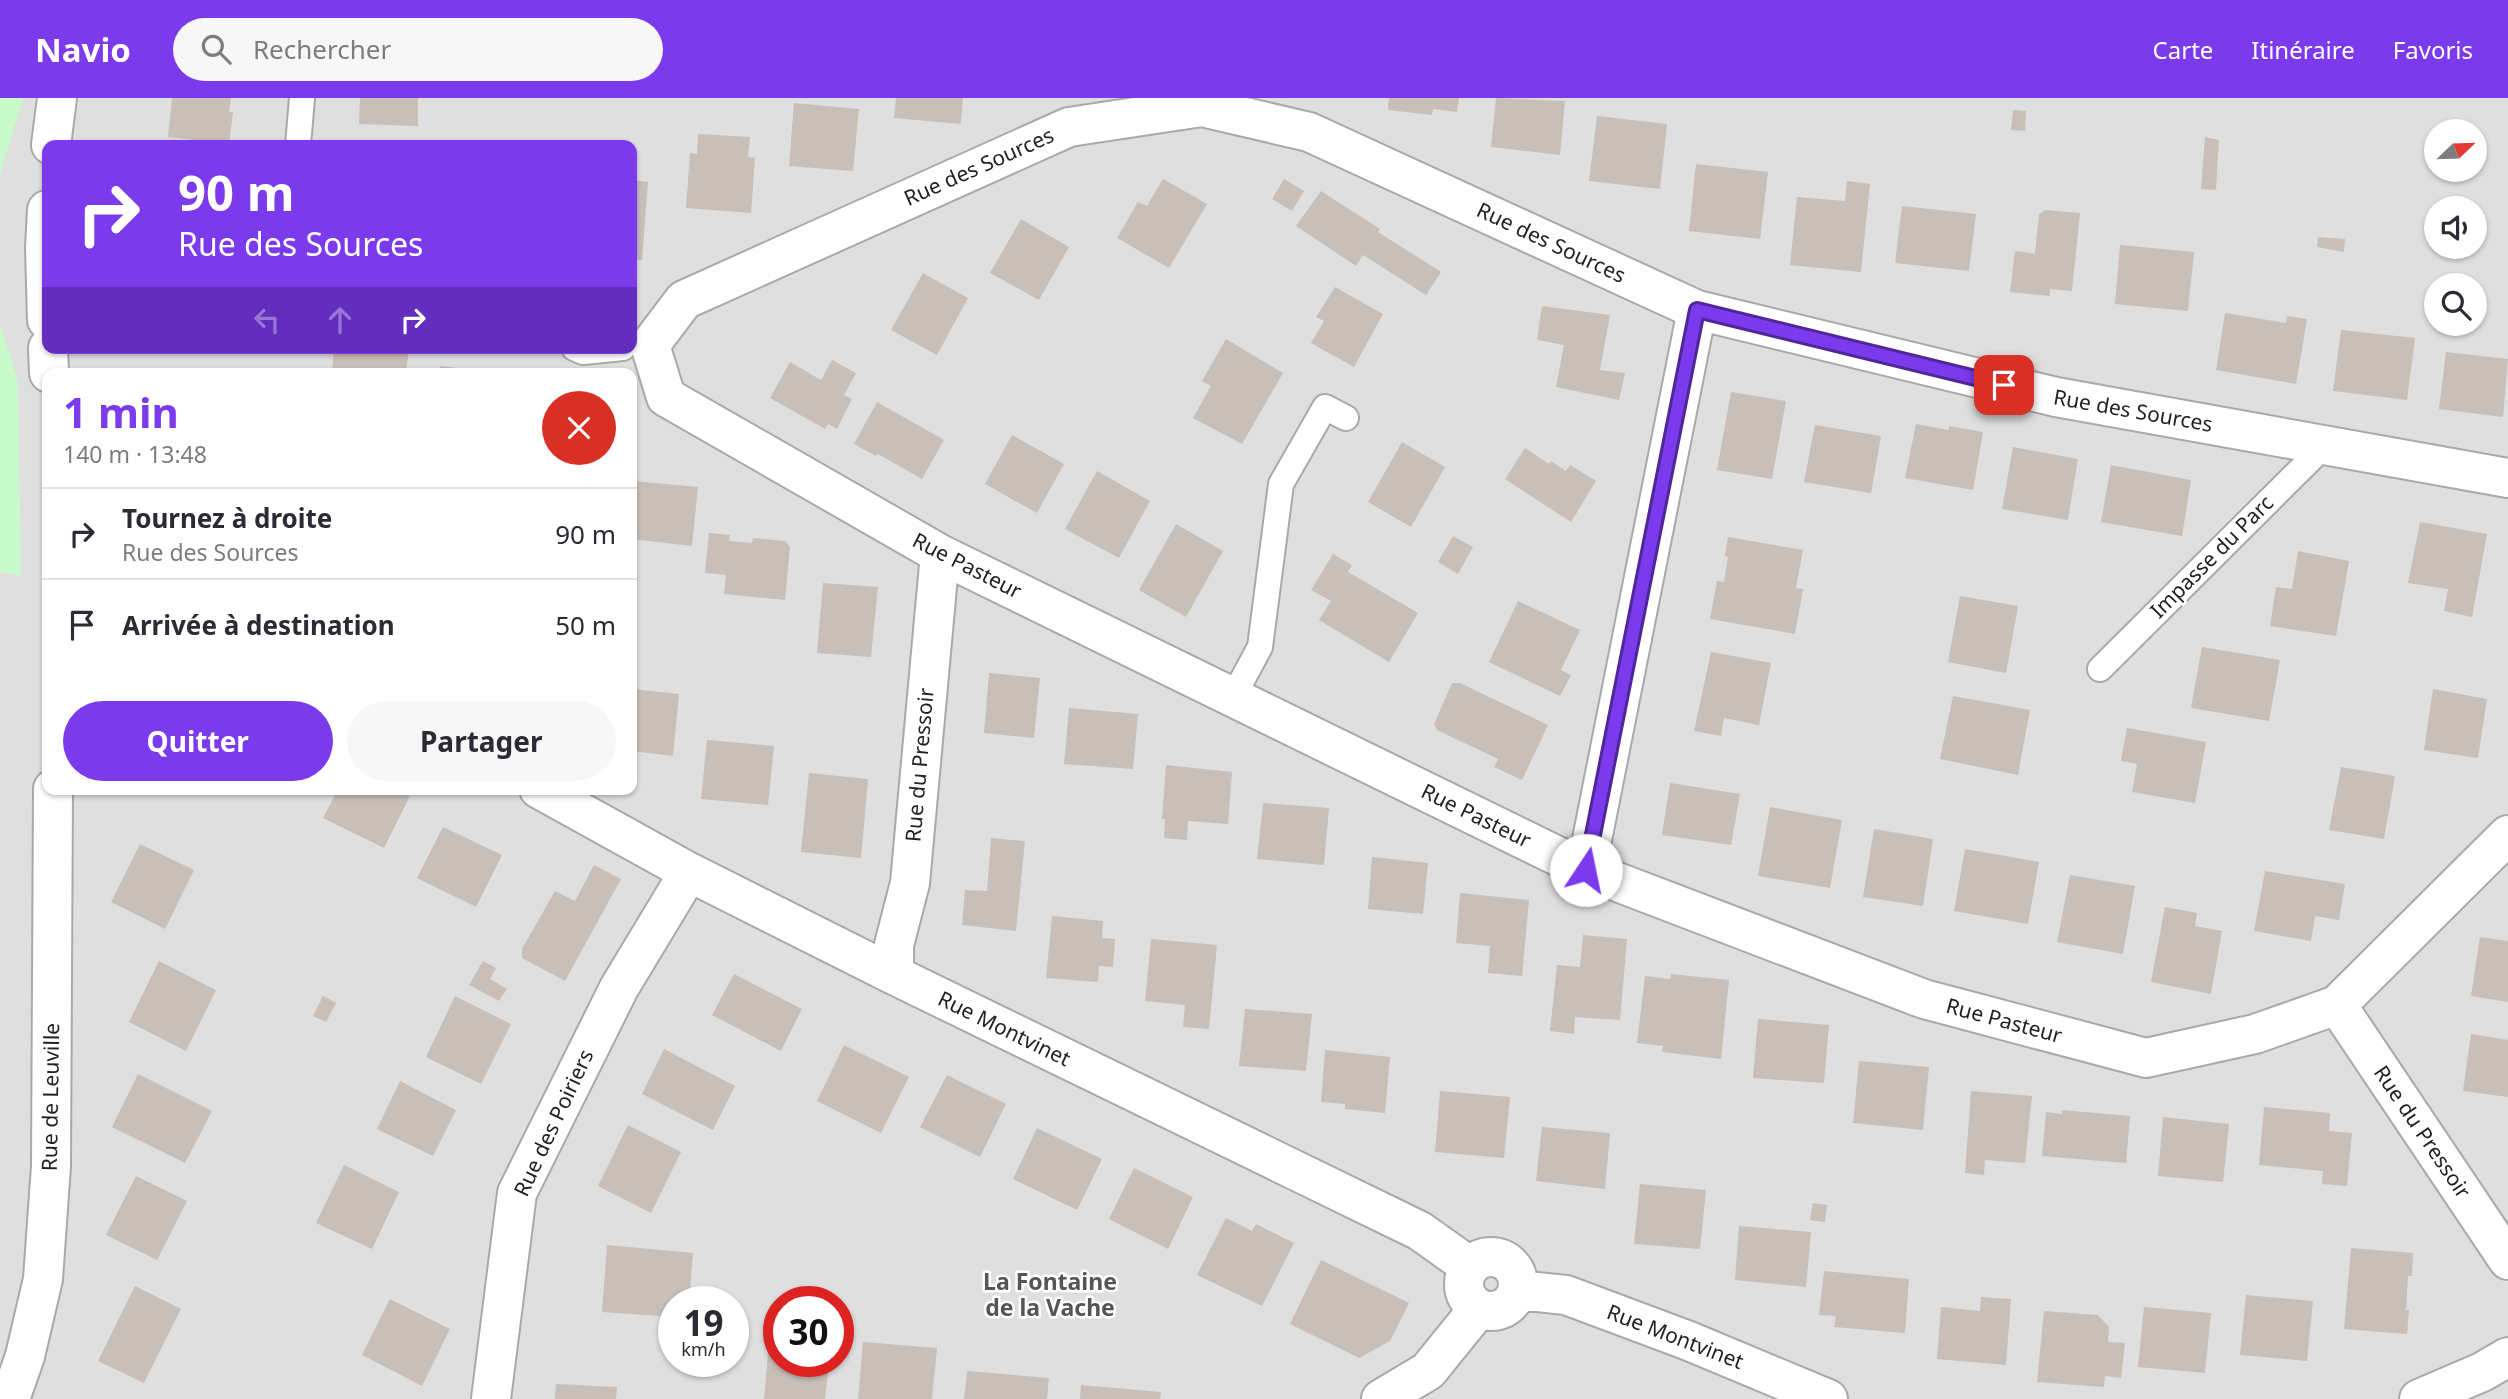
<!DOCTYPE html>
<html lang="fr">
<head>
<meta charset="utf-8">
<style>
	body { margin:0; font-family:"Noto Sans",sans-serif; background:#f7f7f7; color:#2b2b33; height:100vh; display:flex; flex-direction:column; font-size:26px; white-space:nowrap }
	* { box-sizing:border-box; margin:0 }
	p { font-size:23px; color:#7c7c81 }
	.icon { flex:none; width:38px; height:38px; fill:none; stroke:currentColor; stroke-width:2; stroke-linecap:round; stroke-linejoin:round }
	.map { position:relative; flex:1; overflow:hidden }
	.details { position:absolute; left:42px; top:270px; width:595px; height:427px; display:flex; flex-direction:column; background:#fff; border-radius:14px; box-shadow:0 2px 5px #0004 }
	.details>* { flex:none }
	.top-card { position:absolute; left:42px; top:42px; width:595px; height:214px; border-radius:14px; box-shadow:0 2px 5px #0004; background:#7c3aed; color:#fff; overflow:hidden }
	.needle { width:46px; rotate:67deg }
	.fabs { position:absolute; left:2424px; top:21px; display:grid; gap:14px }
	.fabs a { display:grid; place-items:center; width:63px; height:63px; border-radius:50%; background:#fff; box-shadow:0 2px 5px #0004; font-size:35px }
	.speed { position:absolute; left:658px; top:1188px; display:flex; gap:14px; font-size:35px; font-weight:700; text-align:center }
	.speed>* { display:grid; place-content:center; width:91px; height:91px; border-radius:50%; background:#fff; box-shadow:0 2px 5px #0004; line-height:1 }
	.speed small { font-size:18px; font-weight:400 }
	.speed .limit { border:10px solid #d22; background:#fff; color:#111 }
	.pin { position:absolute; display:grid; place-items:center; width:60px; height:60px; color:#fff; margin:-30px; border-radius:14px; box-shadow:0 4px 10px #0006 }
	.me { position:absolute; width:77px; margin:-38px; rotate:11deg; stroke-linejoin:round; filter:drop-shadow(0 0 5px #0008) }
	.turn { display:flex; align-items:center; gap:24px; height:147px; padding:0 21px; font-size:32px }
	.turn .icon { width:91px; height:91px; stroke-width:2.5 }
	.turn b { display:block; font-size:49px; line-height:60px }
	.lanes { display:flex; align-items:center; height:66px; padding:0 21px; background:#0003; justify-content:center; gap:35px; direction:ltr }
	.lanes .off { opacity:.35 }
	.round { display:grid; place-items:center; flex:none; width:74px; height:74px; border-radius:37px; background:#f7f7f7 }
	.headline { display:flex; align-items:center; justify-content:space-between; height:119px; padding:0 21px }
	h1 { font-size:42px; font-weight:700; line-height:52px; color:#7c3aed }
	.button { display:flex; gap:14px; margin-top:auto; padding:14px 21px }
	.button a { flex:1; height:80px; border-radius:42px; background:#7c3aed; color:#fff; font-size:28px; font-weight:700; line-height:80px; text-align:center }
	.button a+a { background:#f7f7f7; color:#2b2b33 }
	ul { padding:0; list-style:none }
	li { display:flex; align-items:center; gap:21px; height:91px; padding:0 21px; border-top:2px solid #e1e1e2 }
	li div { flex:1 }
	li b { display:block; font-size:26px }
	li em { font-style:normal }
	header { display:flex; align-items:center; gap:42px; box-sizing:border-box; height:98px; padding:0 35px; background:#7c3aed; color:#fff }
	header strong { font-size:33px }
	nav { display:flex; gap:38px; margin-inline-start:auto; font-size:24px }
	.search { width:490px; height:63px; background:#f7f7f7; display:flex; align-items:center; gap:18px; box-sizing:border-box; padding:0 24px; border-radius:38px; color:#7c7c81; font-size:26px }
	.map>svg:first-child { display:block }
	.residential { fill:#e0dfdf; fill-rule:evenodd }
	.park { fill:#c8facc }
	.building { fill:#c7bfb8 }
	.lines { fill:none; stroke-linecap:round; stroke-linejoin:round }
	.service-casing { stroke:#a9a9a9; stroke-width:28 }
	.minor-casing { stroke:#a9a9a9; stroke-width:42 }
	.tertiary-casing { stroke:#a9a9a9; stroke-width:42 }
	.service { stroke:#fff; stroke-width:24 }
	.minor { stroke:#fff; stroke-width:38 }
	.tertiary { stroke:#fff; stroke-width:38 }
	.route-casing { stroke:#51269a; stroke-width:18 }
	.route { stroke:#7c3aed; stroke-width:12 }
	.labels { text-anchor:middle; stroke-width:5; stroke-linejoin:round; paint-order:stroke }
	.street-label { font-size:21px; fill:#222; stroke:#fff }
	.neighbourhood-label { font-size:23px; font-weight:bold; fill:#555; stroke:#fff }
</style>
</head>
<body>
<header>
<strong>Navio</strong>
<div class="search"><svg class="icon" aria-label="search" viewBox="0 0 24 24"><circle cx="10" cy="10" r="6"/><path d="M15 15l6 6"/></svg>Rechercher</div>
<nav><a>Carte</a><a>Itinéraire</a><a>Favoris</a></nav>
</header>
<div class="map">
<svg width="2508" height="1301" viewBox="0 0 2508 1301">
	<rect width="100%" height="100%" fill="#f2efe9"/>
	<path class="residential" d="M 0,0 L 2508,0 L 2508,1301 L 0,1301 ZM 2436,33 L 2474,33 L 2474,72 L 2436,72 ZM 47,47 L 632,47 L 632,250 L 47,250 ZM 2436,110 L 2474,110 L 2474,149 L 2436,149 ZM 2436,187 L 2474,187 L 2474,226 L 2436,226 ZM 47,275 L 632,275 L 632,691 L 47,691 ZM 674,1204 L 733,1204 L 733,1264 L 674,1264 ZM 779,1204 L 838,1204 L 838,1264 L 779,1264 Z"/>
	<path class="park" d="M 0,0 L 23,0 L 0,77 Z
		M 0,226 L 18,283 L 21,478 L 0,474 Z"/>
	<path class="building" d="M 172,0 L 231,0 L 229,14 L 233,14 L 229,46 L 168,39 Z
		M 360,0 L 418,0 L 418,28 L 359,26 Z
		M 896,0 L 963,0 L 961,26 L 894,20 Z
		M 1389,0 L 1459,0 L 1457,14 L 1433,11 L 1432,17 L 1388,12 Z
		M 1496,0 L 1565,3 L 1560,57 L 1491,49 Z
		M 794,5 L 859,11 L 853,73 L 789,68 Z
		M 2013,12 L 2026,13 L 2025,33 L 2011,32 Z
		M 1597,18 L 1667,26 L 1660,91 L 1589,83 Z
		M 698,36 L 750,39 L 748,59 L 755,60 L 751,115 L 686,110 L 690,55 L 697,56 Z
		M 2205,39 L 2219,42 L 2216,92 L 2201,91 Z
		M 1696,66 L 1768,74 L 1760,141 L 1689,133 Z
		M 1163,81 L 1207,106 L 1169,170 L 1117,140 L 1138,104 L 1147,108 Z
		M 1284,81 L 1304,93 L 1292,113 L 1272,101 Z
		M 632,82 L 648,84 L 642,162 L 632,161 Z
		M 1847,83 L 1870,86 L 1861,174 L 1790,167 L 1797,99 L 1845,103 Z
		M 1321,93 L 1380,131 L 1378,134 L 1441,174 L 1426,197 L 1363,157 L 1356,168 L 1296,128 Z
		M 1902,108 L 1976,116 L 1969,173 L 1895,165 Z
		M 2046,112 L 2080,115 L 2072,193 L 2050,191 L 2050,198 L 2010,194 L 2015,153 L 2035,156 L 2039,116 Z
		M 1021,121 L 1069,149 L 1039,202 L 990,175 Z
		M 2318,139 L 2345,141 L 2344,154 L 2317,149 Z
		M 2120,147 L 2194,154 L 2188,213 L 2115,206 Z
		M 923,175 L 968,200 L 937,257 L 891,232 Z
		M 1335,189 L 1383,216 L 1354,269 L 1311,245 L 1324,223 L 1316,219 Z
		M 1542,208 L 1610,217 L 1600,272 L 1625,275 L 1619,302 L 1556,289 L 1564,247 L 1537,242 Z
		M 2225,215 L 2286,225 L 2287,218 L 2307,221 L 2296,286 L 2216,272 Z
		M 2341,232 L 2415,240 L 2407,302 L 2333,293 Z
		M 1226,241 L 1283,275 L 1242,346 L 1193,320 L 1211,288 L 1202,283 Z
		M 334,250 L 409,250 L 406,275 L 332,275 Z
		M 2446,254 L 2508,261 L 2503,319 L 2439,311 Z
		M 832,262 L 856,275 L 844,297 L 852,301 L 837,331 L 828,326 L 825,331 L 770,300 L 790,264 L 821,282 Z
		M 440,268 L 484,273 L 484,275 L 440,275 Z
		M 1731,294 L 1786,303 L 1772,381 L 1717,372 Z
		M 877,304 L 944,342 L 922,381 L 878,356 L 876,358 L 854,346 Z
		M 1916,326 L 1949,332 L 1949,328 L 1983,334 L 1973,392 L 1905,380 Z
		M 1815,327 L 1881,338 L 1871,395 L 1804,384 Z
		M 1012,337 L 1064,366 L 1037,415 L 985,386 Z
		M 1402,344 L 1445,369 L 1411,429 L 1368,404 Z
		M 2013,349 L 2078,361 L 2068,422 L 2002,411 Z
		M 1525,350 L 1549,366 L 1551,363 L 1566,373 L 1570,367 L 1596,383 L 1571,424 L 1505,381 Z
		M 2111,367 L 2191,382 L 2182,438 L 2101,424 Z
		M 1097,373 L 1150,403 L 1119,460 L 1065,431 Z
		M 632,383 L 698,389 L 692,448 L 632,441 Z
		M 2420,424 L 2487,436 L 2472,519 L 2444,513 L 2448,491 L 2408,485 Z
		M 1176,426 L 1223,453 L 1186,519 L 1139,492 Z
		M 709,435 L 730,437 L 729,443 L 752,445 L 753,440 L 785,443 L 790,449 L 785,502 L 724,496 L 726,477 L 705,475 Z
		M 1453,438 L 1473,449 L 1458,476 L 1438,464 Z
		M 1728,439 L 1803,452 L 1796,490 L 1803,491 L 1795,536 L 1710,521 L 1717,483 L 1724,484 L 1728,459 L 1725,458 Z
		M 2298,453 L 2349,463 L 2336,538 L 2270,528 L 2276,489 L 2292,491 Z
		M 1333,456 L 1352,467 L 1348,474 L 1418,515 L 1389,564 L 1319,522 L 1331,503 L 1311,492 Z
		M 823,485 L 878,489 L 871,559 L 817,555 Z
		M 1960,498 L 2018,508 L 2006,575 L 1948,564 Z
		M 1518,503 L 1580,532 L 1561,572 L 1571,577 L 1560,598 L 1489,564 Z
		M 2202,549 L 2280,562 L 2269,623 L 2191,610 Z
		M 1711,554 L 1771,565 L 1759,627 L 1724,620 L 1721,638 L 1694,633 Z
		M 989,575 L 1040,580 L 1034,640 L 984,635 Z
		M 1452,585 L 1460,585 L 1548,627 L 1522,682 L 1494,669 L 1498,661 L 1437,632 L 1434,626 Z
		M 632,591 L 679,596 L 673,658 L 632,653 Z
		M 2433,591 L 2487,601 L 2478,660 L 2424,652 Z
		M 1953,598 L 2030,612 L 2018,677 L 1940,661 Z
		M 1069,610 L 1138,616 L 1133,671 L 1064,666 Z
		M 2127,630 L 2206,644 L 2195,705 L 2132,694 L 2137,666 L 2121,663 Z
		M 707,642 L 774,648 L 768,707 L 701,701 Z
		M 1166,667 L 1232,674 L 1228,726 L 1188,723 L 1187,742 L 1164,740 L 1165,721 L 1162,721 Z
		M 2341,669 L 2395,678 L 2384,741 L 2329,732 Z
		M 809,675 L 868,681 L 861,760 L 801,754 Z
		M 1670,685 L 1740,696 L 1731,747 L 1662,737 Z
		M 338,691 L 396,691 L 410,698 L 384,750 L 323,720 Z
		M 1263,705 L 1329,710 L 1324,767 L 1257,761 Z
		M 1770,709 L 1842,722 L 1830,790 L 1758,778 Z
		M 443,729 L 502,757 L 476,809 L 417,780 Z
		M 1874,731 L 1933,741 L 1923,808 L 1863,799 Z
		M 991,740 L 1025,743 L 1016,833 L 962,827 L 965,792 L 987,793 Z
		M 140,746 L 194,772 L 165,831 L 111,804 Z
		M 1965,751 L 2039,764 L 2028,826 L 1954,813 Z
		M 1372,759 L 1428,765 L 1423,816 L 1368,811 Z
		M 594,767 L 621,781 L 565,883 L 522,860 L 522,851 L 555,793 L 575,803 Z
		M 2265,773 L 2345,786 L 2339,822 L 2315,818 L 2311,843 L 2254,833 Z
		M 2070,777 L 2135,788 L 2123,856 L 2057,844 Z
		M 1460,795 L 1529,802 L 1522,878 L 1488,875 L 1490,848 L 1456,845 Z
		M 2165,809 L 2197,815 L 2195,828 L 2222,833 L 2211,896 L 2151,884 Z
		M 1052,818 L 1103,823 L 1102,840 L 1115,841 L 1113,869 L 1099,868 L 1098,884 L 1046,880 Z
		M 1583,837 L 1627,841 L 1620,922 L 1575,919 L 1574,936 L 1550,933 L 1557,867 L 1580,869 Z
		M 2480,839 L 2508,843 L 2508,904 L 2471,898 Z
		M 1151,841 L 1217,847 L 1209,931 L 1183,929 L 1185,907 L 1145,903 Z
		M 159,863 L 216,892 L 186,953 L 129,924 Z
		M 483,863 L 496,870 L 490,881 L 507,891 L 499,903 L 469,887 Z
		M 734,876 L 802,911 L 781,953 L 712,917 Z
		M 1671,876 L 1729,882 L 1721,961 L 1662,954 L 1663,948 L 1637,945 L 1645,878 L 1670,881 Z
		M 323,898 L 336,905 L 326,924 L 313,918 Z
		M 455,898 L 511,926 L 481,986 L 426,959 Z
		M 1245,911 L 1312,916 L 1306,973 L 1239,968 Z
		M 1758,921 L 1829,927 L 1824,985 L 1753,980 Z
		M 2471,936 L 2508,942 L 2508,999 L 2463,993 Z
		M 844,947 L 909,979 L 881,1035 L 817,1003 Z
		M 664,951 L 735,988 L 713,1032 L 642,996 Z
		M 1325,952 L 1390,959 L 1385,1015 L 1345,1011 L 1345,1006 L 1321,1004 Z
		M 1859,963 L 1929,969 L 1923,1032 L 1853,1025 Z
		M 138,976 L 212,1013 L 185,1065 L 112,1029 Z
		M 947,977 L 1006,1006 L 980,1059 L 920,1029 Z
		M 400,983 L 456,1012 L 433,1058 L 377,1031 Z
		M 1440,993 L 1510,999 L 1504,1060 L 1435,1054 Z
		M 1971,993 L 2032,998 L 2025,1065 L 1985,1062 L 1984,1077 L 1965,1075 Z
		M 2264,1009 L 2330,1015 L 2329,1033 L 2352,1035 L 2347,1088 L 2322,1086 L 2323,1073 L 2259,1067 Z
		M 2062,1012 L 2130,1018 L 2126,1065 L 2042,1058 L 2046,1014 L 2062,1016 Z
		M 2163,1019 L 2229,1026 L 2223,1084 L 2158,1078 Z
		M 628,1027 L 681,1054 L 651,1115 L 598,1088 Z
		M 1542,1029 L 1610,1035 L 1605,1091 L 1536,1083 Z
		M 1037,1030 L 1102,1061 L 1077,1112 L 1013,1081 Z
		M 344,1067 L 399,1094 L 372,1151 L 316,1125 Z
		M 1134,1070 L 1193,1099 L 1168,1151 L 1109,1121 Z
		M 136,1078 L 187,1103 L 157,1162 L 106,1137 Z
		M 1640,1086 L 1706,1092 L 1700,1151 L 1634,1146 Z
		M 1813,1105 L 1827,1107 L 1825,1124 L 1810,1122 Z
		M 1226,1120 L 1252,1133 L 1256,1126 L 1294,1145 L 1262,1208 L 1197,1177 Z
		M 1739,1128 L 1811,1134 L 1806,1189 L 1735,1182 Z
		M 607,1147 L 693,1155 L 689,1204 L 674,1204 L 674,1219 L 602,1214 Z
		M 2351,1150 L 2413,1155 L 2412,1178 L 2408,1178 L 2406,1212 L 2409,1212 L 2407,1236 L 2344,1231 Z
		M 1321,1162 L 1409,1205 L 1390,1243 L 1359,1260 L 1290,1226 Z
		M 1824,1173 L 1909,1181 L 1905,1235 L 1834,1229 L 1836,1218 L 1819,1217 Z
		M 135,1188 L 181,1211 L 144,1285 L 98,1263 Z
		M 2246,1197 L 2313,1203 L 2307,1263 L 2240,1257 Z
		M 1981,1199 L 2011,1201 L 2006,1267 L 1937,1261 L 1941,1209 L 1980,1213 Z
		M 390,1201 L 450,1231 L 422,1288 L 362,1257 Z
		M 2144,1209 L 2211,1215 L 2205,1275 L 2138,1269 Z
		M 2044,1213 L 2098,1217 L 2109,1229 L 2108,1244 L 2125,1245 L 2121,1280 L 2105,1278 L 2104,1289 L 2037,1284 Z
		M 769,1244 L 779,1245 L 779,1264 L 829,1264 L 825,1301 L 764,1301 Z
		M 863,1244 L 937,1250 L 932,1301 L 858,1301 Z
		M 967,1273 L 1049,1280 L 1047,1301 L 964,1301 Z
		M 556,1286 L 617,1289 L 616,1301 L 555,1301 Z
		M 1081,1287 L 1161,1294 L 1160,1301 L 1080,1301 Z"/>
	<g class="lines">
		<defs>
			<path id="service" d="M 298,47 L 302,0
				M 574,250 L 583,254 L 623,250
				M 2100,571 L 2324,348
				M 1233,599 L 1260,549 L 1281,386 L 1325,309 L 1346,320"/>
			<path id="minor" d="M 2508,380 L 2056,299 L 1697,212 L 1309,34 L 1202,9 L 1069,29 L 684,202 L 650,247 L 666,299 L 940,456 L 1586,772 L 1924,901 L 2146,960 L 2255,936 L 2337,907 L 2508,737
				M 539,691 L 689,774 L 894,877 L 1420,1133 L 1469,1168
				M 1586,772 L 1697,212
				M 894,877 L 894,847 L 910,785 L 940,456
				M 2337,907 L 2508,1162
				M1464 1186a27 27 0 1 1 54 0a27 27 0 1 1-54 0Z
				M 1518,1192 L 1566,1197 L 1689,1243 L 1828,1301
				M 491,1301 L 517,1095 L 619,890 L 689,774
				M 1381,1301 L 1428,1273 L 1479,1210
				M 2419,1301 L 2482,1274 L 2508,1259"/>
			<path id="tertiary" d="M 51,47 L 57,0
				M 47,112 L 45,150 L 47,222
				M 48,250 L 49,275
				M 10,1301 L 25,1258 L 43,1181 L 51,1068 L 53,691"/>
		</defs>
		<use href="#service" class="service-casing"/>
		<use href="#minor" class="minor-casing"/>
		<use href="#tertiary" class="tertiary-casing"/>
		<use href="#service" class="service"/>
		<use href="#minor" class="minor"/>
		<use href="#tertiary" class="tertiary"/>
	</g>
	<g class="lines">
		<defs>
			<path id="route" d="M 1586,772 L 1697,212 L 2004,287"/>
		</defs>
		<use href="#route" class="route-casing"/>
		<use href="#route" class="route"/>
	</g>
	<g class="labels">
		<g class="street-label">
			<text transform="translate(979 69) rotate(-24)" y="7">Rue des Sources</text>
			<text transform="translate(1551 145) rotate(25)" y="7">Rue des Sources</text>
			<text transform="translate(2133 313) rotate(10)" y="7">Rue des Sources</text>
			<text transform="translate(2212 459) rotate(-45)" y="7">Impasse du Parc</text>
			<text transform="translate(967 468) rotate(27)" y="7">Rue Pasteur</text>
			<text transform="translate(920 667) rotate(-85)" y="7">Rue du Pressoir</text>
			<text transform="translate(1476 718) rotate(26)" y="7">Rue Pasteur</text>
			<text transform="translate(2004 923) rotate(15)" y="7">Rue Pasteur</text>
			<text transform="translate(1004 931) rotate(26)" y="7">Rue Montvinet</text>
			<text transform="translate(51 999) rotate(-89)" y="7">Rue de Leuville</text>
			<text transform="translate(554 1025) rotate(-65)" y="7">Rue des Poiriers</text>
			<text transform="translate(2422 1034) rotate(56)" y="7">Rue du Pressoir</text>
			<text transform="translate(1675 1239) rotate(21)" y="7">Rue Montvinet</text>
		</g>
		<g class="neighbourhood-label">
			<text x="1050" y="1192">La Fontaine<tspan x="1050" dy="26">de la Vache</tspan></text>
		</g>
	</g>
</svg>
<div class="fabs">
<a><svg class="needle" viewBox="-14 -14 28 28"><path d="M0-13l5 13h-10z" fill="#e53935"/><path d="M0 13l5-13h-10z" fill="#7c7c81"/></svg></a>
<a><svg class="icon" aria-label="sound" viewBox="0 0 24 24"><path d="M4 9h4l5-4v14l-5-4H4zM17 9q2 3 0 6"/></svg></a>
<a><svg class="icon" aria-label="search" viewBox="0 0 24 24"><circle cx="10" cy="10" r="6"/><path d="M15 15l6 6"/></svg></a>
</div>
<div class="speed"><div>19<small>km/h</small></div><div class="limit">30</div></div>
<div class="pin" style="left:2004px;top:287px;background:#d93025"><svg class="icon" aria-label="arrive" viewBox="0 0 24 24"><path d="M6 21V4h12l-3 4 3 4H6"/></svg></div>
<svg class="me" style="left:1586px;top:772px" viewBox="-20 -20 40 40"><circle r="19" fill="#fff"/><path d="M0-13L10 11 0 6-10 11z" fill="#7c3aed"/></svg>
<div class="top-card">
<div class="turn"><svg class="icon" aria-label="right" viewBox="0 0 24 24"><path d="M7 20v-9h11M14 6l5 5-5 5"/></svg><div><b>90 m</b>Rue des Sources</div></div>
<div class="lanes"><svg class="icon off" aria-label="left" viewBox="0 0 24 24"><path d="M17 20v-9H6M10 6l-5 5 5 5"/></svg><svg class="icon off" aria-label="ahead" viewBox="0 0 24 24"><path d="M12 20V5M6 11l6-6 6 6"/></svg><svg class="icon" aria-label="right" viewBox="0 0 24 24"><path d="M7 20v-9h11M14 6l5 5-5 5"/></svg></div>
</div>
<section class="details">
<div class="headline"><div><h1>1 min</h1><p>140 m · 13:48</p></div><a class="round" style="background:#d93025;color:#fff"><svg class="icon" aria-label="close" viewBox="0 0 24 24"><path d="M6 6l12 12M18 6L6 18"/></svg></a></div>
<ul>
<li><svg class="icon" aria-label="right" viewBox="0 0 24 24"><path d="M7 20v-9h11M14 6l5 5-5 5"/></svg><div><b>Tournez à droite</b><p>Rue des Sources</p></div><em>90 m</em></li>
<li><svg class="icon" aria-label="arrive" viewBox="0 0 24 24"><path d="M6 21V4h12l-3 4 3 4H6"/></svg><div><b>Arrivée à destination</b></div><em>50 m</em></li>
</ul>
<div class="button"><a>Quitter</a><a>Partager</a></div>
</section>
</div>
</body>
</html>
